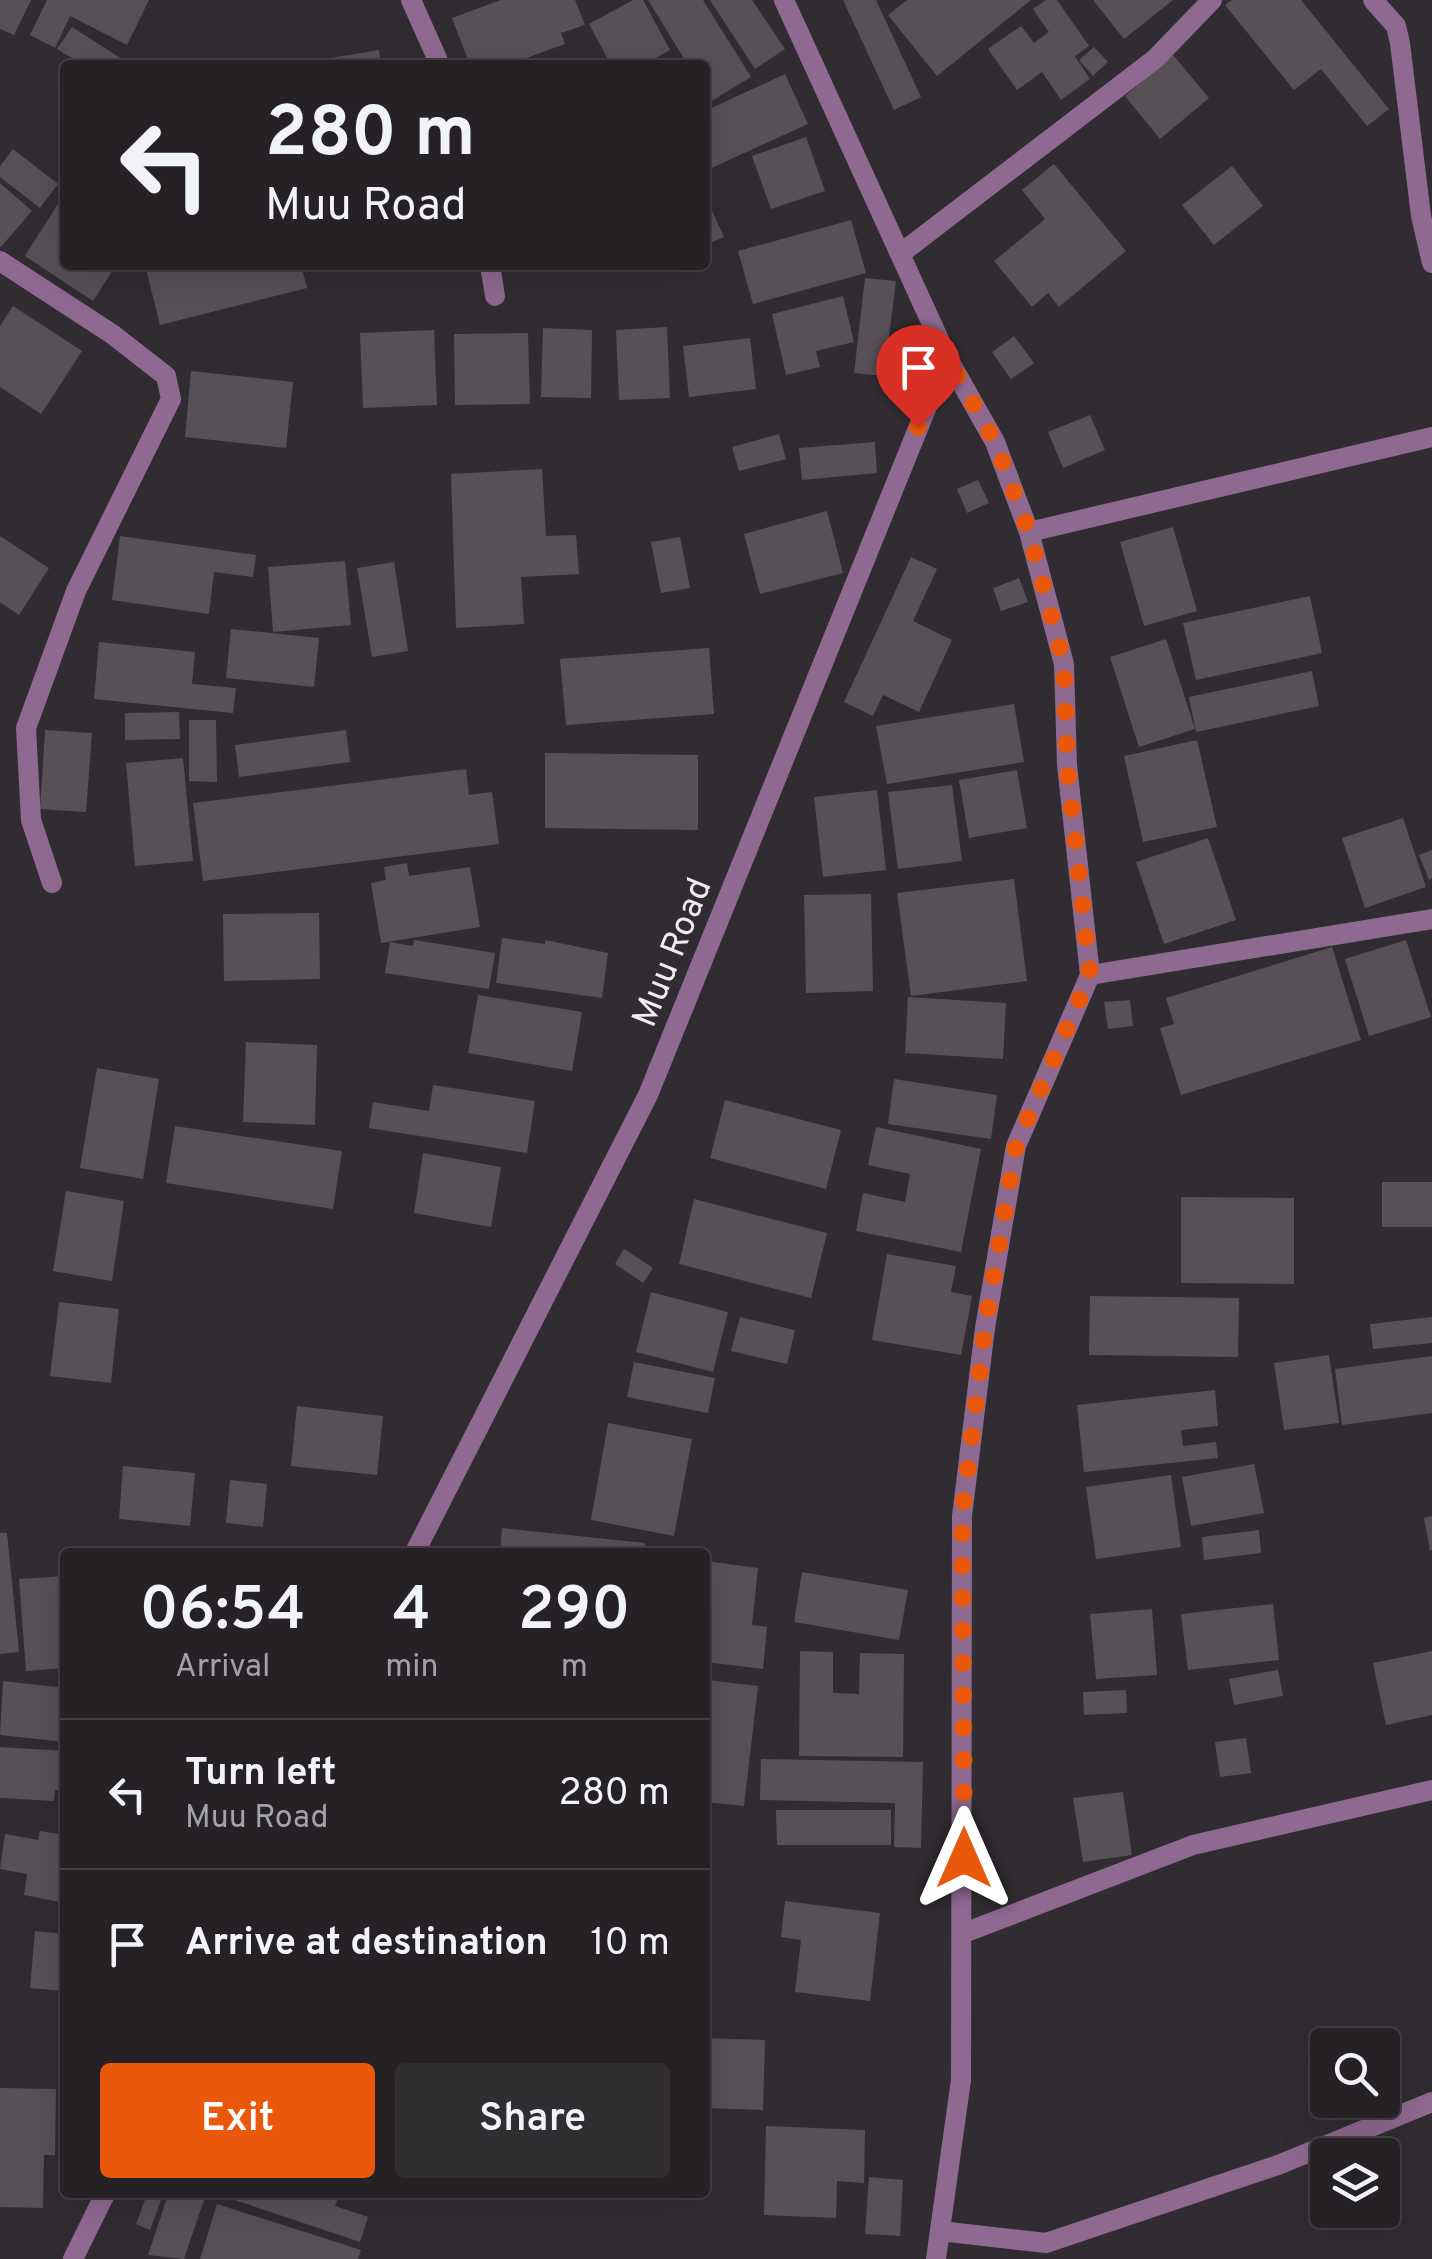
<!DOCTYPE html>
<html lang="en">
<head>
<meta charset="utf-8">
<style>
	body { margin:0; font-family:Overpass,sans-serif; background:#312e32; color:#f1f3f6; height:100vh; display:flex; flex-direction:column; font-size:38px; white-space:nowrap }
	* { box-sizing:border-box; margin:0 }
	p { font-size:32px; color:#a3a3a7 }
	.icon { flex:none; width:55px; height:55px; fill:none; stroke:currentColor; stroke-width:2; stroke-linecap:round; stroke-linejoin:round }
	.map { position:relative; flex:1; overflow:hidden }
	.panel { position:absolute; left:60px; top:1548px; width:650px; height:650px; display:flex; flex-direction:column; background:#252125; border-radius:10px; box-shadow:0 10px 40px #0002,0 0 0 2px #423e42 }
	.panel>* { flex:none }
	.top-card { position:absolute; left:60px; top:60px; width:650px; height:210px; border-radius:10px; box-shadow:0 10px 40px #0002,0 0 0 2px #423e42; background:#252125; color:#f1f3f6; overflow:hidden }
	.buttons { position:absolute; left:1310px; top:2028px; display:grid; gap:20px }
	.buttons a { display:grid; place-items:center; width:90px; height:90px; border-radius:10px; background:#252125; box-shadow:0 10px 40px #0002,0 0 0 2px #423e42; font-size:50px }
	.pin { position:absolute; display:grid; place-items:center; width:85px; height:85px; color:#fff; margin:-102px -42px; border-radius:50% 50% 50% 0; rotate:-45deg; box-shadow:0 0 10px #0007 }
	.pin .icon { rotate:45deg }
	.me { position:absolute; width:110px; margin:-55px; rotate:0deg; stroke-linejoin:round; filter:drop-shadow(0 0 8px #0008) }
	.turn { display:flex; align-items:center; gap:35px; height:210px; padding:0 40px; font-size:45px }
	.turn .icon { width:130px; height:130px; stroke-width:2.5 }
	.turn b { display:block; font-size:70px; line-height:85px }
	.eta { display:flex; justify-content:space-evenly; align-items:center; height:170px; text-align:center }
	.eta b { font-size:60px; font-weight:600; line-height:70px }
	.button { display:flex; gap:20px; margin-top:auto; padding:20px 40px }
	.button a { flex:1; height:115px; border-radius:10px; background:#ea580c; color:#fff; font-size:40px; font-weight:600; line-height:115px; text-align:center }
	.button a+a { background:#312e32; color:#f1f3f6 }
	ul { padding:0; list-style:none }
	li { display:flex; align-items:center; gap:30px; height:150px; padding:0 40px; border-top:2px solid #423e42 }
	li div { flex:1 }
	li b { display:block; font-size:38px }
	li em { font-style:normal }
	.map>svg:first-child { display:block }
	.building { fill:#575157 }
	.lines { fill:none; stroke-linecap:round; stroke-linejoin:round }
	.street { stroke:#8e6990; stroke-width:20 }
	.route { stroke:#ea580c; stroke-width:18; stroke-dasharray:0 32.4 }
	.labels { text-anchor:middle; stroke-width:10; stroke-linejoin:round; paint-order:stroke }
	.street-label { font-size:35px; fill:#efebef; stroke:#312c31 }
</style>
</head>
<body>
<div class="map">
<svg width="1432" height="2259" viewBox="0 0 1432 2259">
	<rect width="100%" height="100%" fill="#312c31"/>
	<path class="building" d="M 0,0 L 31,0 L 14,35 L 0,29 Z
		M 47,0 L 149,0 L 127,45 L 70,16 L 55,48 L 30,35 Z
		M 501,0 L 575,0 L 585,25 L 561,33 L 565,44 L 507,65 L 470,65 L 452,18 Z
		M 633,0 L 643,0 L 670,50 L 643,65 L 611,65 L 589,24 Z
		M 648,0 L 703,0 L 751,77 L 710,102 L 705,93 L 705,65 L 688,65 Z
		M 710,0 L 752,0 L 785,49 L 755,69 Z
		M 843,0 L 876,0 L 921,97 L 894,110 Z
		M 907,0 L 1031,0 L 937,76 L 888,15 Z
		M 1046,0 L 1057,0 L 1089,46 L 1075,56 L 1072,52 L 1090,79 L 1061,100 L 1042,72 L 1017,90 L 988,49 L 1021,26 L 1034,43 L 1049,32 L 1033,9 Z
		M 1093,0 L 1173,0 L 1124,39 Z
		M 1232,0 L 1301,0 L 1389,109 L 1367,126 L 1321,69 L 1294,90 L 1225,5 Z
		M 72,27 L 122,59 L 118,65 L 83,65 L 57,49 Z
		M 1094,47 L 1108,62 L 1093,76 L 1079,60 Z
		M 379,50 L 381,65 L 313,65 L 312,61 Z
		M 1173,55 L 1209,98 L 1160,139 L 1125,96 Z
		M 785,74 L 808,124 L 705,171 L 705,111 Z
		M 806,137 L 825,191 L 771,209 L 752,156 Z
		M 13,149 L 58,184 L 40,208 L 0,177 L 0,166 Z
		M 1054,164 L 1126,251 L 1059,307 L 1048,293 L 1032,307 L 994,261 L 1045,219 L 1022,190 Z
		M 1232,166 L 1263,206 L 1214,245 L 1182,205 Z
		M 0,183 L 32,211 L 0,248 Z
		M 705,195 L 724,237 L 705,245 Z
		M 61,199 L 65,265 L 116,265 L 93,301 L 25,256 Z
		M 851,220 L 866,273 L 753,304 L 738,251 Z
		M 145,265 L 301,265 L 307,288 L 160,325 Z
		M 865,278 L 896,281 L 884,376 L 854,373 Z
		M 843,296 L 854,342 L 816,351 L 820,367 L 786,375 L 772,314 Z
		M 13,306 L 82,351 L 41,414 L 0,387 L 0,326 Z
		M 667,327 L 670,398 L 619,400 L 616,330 Z
		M 543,328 L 592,330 L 591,398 L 541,397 Z
		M 434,330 L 437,405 L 363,408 L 360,333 Z
		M 528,333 L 530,404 L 455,405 L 454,334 Z
		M 1014,336 L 1034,363 L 1011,379 L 992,352 Z
		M 750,338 L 756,389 L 689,397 L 683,346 Z
		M 191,371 L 293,382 L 286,448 L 185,437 Z
		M 1090,415 L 1105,450 L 1063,468 L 1048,432 Z
		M 779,434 L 786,459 L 739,471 L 732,447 Z
		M 875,442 L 877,473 L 802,480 L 799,448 Z
		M 542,469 L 546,536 L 576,535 L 579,574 L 521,577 L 524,624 L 456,628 L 451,474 Z
		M 978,480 L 989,503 L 967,513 L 957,489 Z
		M 827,511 L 843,573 L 760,594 L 744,534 Z
		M 1173,527 L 1197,611 L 1144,626 L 1120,542 Z
		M 0,536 L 49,568 L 19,615 L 0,602 Z
		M 120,536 L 256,555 L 253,577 L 214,572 L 209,614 L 112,600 Z
		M 680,537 L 690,588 L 661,593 L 651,542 Z
		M 911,557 L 937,569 L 913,621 L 952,640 L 919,712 L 883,695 L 873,716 L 844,702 Z
		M 345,561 L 351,625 L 273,632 L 268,567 Z
		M 394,562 L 408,651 L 372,657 L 357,568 Z
		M 1019,578 L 1028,602 L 1001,611 L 993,588 Z
		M 1310,596 L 1322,653 L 1196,680 L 1183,623 Z
		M 231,629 L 319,638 L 314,687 L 226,678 Z
		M 1166,639 L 1195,729 L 1139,747 L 1110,657 Z
		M 99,642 L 195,652 L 192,684 L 236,688 L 233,713 L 94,699 Z
		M 709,648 L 714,714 L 566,725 L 560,659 Z
		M 1312,671 L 1319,706 L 1196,732 L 1189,697 Z
		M 1014,704 L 1024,762 L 887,784 L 876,726 Z
		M 179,712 L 180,739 L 125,740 L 125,713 Z
		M 189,720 L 216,720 L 217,782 L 189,781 Z
		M 45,730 L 92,733 L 86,812 L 40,809 Z
		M 346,730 L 350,762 L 239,777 L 235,745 Z
		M 1197,740 L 1217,827 L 1143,842 L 1124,756 Z
		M 545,753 L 698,755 L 698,830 L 545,828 Z
		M 183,758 L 193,861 L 135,866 L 126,763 Z
		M 466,769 L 469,795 L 492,792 L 499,844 L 203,881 L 193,803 Z
		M 1017,770 L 1027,828 L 969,838 L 959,780 Z
		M 952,785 L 962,861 L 898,869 L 888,792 Z
		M 877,790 L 886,870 L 823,877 L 814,797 Z
		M 1403,818 L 1426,887 L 1365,908 L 1342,838 Z
		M 1208,838 L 1236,920 L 1164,944 L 1136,862 Z
		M 1432,850 L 1432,878 L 1429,880 L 1419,855 Z
		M 407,863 L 409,876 L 470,867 L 480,927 L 381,943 L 371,883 L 386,880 L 384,867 Z
		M 1014,879 L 1027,981 L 911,996 L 897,893 Z
		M 871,894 L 873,991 L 806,993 L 804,895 Z
		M 319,913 L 320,979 L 224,981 L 223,914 Z
		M 502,938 L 545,944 L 545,940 L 608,953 L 602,998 L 496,983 Z
		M 414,940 L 495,953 L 489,989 L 385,973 L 390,942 L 413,946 Z
		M 1406,940 L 1431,1017 L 1369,1036 L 1345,959 Z
		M 1332,947 L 1361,1040 L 1181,1095 L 1160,1028 L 1174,1024 L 1166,998 Z
		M 478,995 L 582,1012 L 572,1071 L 468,1053 Z
		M 908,997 L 1006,1003 L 1003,1059 L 905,1053 Z
		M 1130,1000 L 1133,1026 L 1108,1029 L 1104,1002 Z
		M 246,1042 L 317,1045 L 315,1125 L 243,1122 Z
		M 97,1068 L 159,1079 L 143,1179 L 80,1168 Z
		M 894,1079 L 997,1095 L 991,1139 L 888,1124 Z
		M 433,1085 L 535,1101 L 527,1153 L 369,1128 L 373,1102 L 429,1111 Z
		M 725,1100 L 841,1130 L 826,1189 L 710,1158 Z
		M 175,1126 L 342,1151 L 333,1209 L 166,1183 Z
		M 876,1127 L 981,1149 L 961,1252 L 856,1231 L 863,1193 L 905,1202 L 910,1174 L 868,1165 Z
		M 423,1153 L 501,1167 L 491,1227 L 414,1213 Z
		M 1382,1182 L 1432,1182 L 1432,1227 L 1382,1227 Z
		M 66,1191 L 124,1201 L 112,1281 L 53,1271 Z
		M 1181,1197 L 1294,1198 L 1294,1284 L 1181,1283 Z
		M 694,1199 L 827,1233 L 811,1298 L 679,1264 Z
		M 624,1249 L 653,1268 L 643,1283 L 615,1264 Z
		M 887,1254 L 956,1266 L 951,1292 L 972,1296 L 961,1355 L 872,1340 Z
		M 651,1292 L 728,1312 L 713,1372 L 636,1352 Z
		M 1090,1296 L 1239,1298 L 1238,1357 L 1089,1355 Z
		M 59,1302 L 119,1309 L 111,1383 L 50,1376 Z
		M 740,1317 L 795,1330 L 787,1364 L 731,1351 Z
		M 1432,1317 L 1432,1343 L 1373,1349 L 1370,1324 Z
		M 1329,1355 L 1339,1423 L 1284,1430 L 1274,1363 Z
		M 1432,1356 L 1432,1413 L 1342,1425 L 1335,1369 Z
		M 634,1362 L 715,1378 L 708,1413 L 627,1397 Z
		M 1215,1390 L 1218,1426 L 1181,1430 L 1183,1446 L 1216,1442 L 1218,1458 L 1084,1472 L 1077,1405 Z
		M 297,1406 L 383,1416 L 377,1475 L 291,1466 Z
		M 608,1423 L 692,1439 L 674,1536 L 591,1520 Z
		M 1254,1464 L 1264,1513 L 1191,1526 L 1182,1477 Z
		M 123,1466 L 195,1473 L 190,1526 L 119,1519 Z
		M 1171,1475 L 1181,1547 L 1096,1559 L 1086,1487 Z
		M 230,1480 L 267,1484 L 263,1527 L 226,1523 Z
		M 1432,1516 L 1432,1550 L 1430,1550 L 1424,1518 Z
		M 502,1528 L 645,1543 L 644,1552 L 500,1552 Z
		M 1259,1530 L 1261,1553 L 1204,1560 L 1202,1537 Z
		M 0,1533 L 7,1533 L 19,1652 L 0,1654 Z
		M 169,1546 L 208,1550 L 208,1552 L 168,1552 Z
		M 705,1561 L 758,1568 L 752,1625 L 767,1627 L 763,1669 L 705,1662 Z
		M 802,1572 L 908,1590 L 899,1640 L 794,1622 Z
		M 65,1576 L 65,1668 L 26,1671 L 19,1579 Z
		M 1273,1604 L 1279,1660 L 1188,1670 L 1181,1614 Z
		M 1152,1609 L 1157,1675 L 1096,1679 L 1090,1614 Z
		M 800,1651 L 833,1652 L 833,1693 L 859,1694 L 860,1653 L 904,1654 L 903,1757 L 799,1756 Z
		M 1432,1651 L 1432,1715 L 1386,1725 L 1373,1663 Z
		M 1278,1670 L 1283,1696 L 1234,1705 L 1229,1679 Z
		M 708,1680 L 758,1686 L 744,1806 L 705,1802 Z
		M 3,1681 L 65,1688 L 65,1742 L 0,1735 Z
		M 1126,1690 L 1127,1713 L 1084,1715 L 1083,1692 Z
		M 1246,1738 L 1251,1773 L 1220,1777 L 1215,1742 Z
		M 0,1747 L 65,1751 L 65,1790 L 55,1790 L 54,1801 L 0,1798 Z
		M 761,1759 L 923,1762 L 921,1848 L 894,1847 L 895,1803 L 760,1800 Z
		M 1123,1792 L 1132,1855 L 1083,1862 L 1073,1798 Z
		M 776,1810 L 891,1810 L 891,1845 L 777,1845 Z
		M 40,1831 L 65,1835 L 65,1903 L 24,1895 L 27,1874 L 0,1869 L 5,1834 L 38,1840 Z
		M 785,1901 L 880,1913 L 870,2001 L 795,1992 L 801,1940 L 781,1937 Z
		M 35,1931 L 65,1934 L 65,1991 L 30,1988 Z
		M 705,2038 L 765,2040 L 763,2110 L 705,2108 Z
		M 0,2088 L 56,2089 L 55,2155 L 44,2155 L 43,2208 L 0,2207 Z
		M 766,2126 L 865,2130 L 864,2183 L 837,2181 L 836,2218 L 764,2215 Z
		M 869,2177 L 903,2180 L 900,2236 L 865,2234 Z
		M 148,2192 L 164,2192 L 150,2230 L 136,2224 Z
		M 169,2192 L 206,2194 L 184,2259 L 148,2255 Z
		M 340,2192 L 335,2206 L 368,2217 L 360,2242 L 214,2193 Z
		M 217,2204 L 361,2250 L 358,2259 L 200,2259 Z"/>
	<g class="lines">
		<path class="street" d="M 411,0 L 440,65
			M 784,0 L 947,357 L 995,442 L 1029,532 L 1064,664 L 1067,765 L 1090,975 L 1016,1146 L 985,1328 L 962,1516 L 961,2080 L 936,2259
			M 1373,0 L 1396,26 L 1400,43 L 1421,216 L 1432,263
			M 900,254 L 1155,59 L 1212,0
			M 0,261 L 112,334 L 166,376 L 171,399 L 76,591 L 26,728 L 31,820 L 52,883
			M 490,265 L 495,296
			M 1029,532 L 1432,437
			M 1090,975 L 1432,919
			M 415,1552 L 648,1095 L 947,357
			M 964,1933 L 1193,1845 L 1432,1790
			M 940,2231 L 1046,2243 L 1278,2165 L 1432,2102
			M 73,2259 L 106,2192"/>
	</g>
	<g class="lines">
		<path class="route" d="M 918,427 L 947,357 L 995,442 L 1029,532 L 1064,664 L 1067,765 L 1090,975 L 1016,1146 L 985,1328 L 962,1516 L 964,1858"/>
	</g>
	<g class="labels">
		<g class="street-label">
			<text transform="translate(671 952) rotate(-68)" y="12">Muu Road</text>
		</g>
	</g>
</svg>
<div class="buttons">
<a><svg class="icon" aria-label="search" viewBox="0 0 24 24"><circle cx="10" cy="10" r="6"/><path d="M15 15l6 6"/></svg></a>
<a><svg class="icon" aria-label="layers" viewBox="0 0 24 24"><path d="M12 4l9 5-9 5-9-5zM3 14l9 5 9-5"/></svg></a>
</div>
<div class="pin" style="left:918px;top:427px;background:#d93025"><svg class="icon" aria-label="arrive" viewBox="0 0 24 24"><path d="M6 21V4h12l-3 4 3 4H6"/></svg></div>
<svg class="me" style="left:964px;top:1858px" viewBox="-20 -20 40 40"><path d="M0-17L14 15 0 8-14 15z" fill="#ea580c" stroke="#fff" stroke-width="4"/></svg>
<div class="top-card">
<div class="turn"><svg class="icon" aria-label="left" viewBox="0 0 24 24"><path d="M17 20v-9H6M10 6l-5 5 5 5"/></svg><div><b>280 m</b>Muu Road</div></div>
</div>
<section class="panel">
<div class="eta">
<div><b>06:54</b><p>Arrival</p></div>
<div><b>4</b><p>min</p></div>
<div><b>290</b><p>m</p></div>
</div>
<ul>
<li><svg class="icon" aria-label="left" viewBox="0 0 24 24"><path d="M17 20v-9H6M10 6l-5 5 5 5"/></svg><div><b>Turn left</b><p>Muu Road</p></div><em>280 m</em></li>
<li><svg class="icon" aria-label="arrive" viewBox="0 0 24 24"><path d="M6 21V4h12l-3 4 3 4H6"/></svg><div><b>Arrive at destination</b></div><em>10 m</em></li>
</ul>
<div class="button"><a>Exit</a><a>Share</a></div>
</section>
</div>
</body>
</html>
